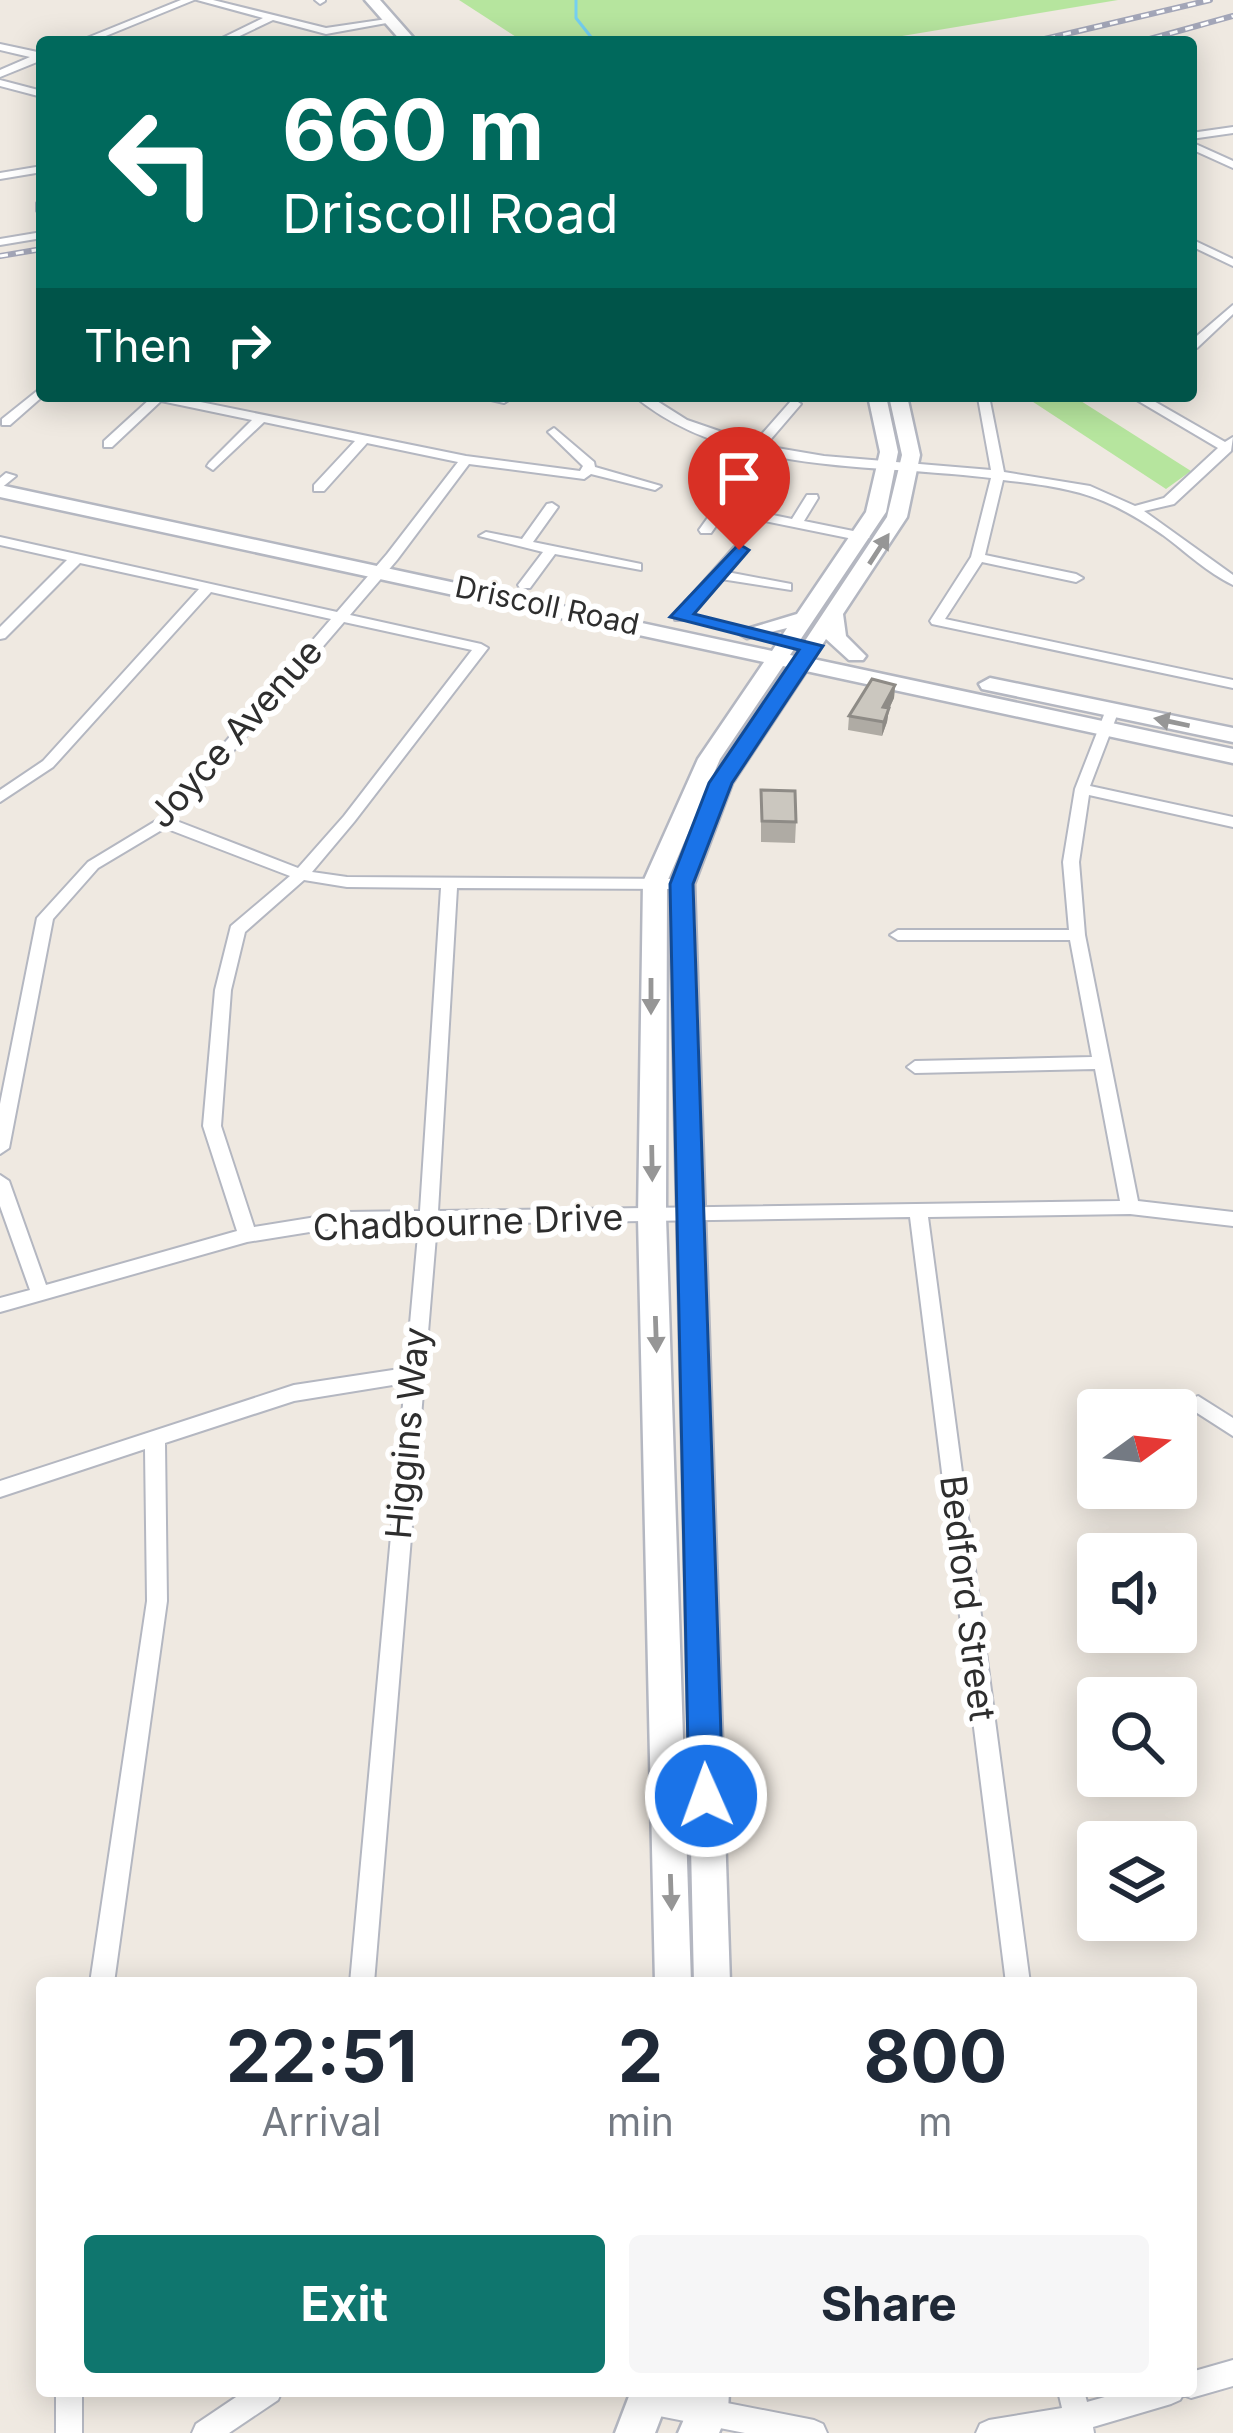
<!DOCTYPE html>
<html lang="en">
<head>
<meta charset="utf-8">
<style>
	body { margin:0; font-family:Inter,sans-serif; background:#f6f6f7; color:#1f2937; height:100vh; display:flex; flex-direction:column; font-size:45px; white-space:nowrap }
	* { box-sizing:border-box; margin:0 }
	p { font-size:39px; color:#747a83 }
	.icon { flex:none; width:66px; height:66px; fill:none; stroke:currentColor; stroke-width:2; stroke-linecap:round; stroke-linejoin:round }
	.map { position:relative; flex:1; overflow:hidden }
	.sheet { position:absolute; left:36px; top:1977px; width:1161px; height:420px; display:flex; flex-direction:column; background:#fff; border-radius:12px; box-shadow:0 6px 30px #0003 }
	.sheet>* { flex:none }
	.hud { position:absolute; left:36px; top:36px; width:1161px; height:366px; border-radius:12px; box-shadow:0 6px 30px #0003; background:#00695c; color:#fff; overflow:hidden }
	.needle { width:78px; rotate:75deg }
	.buttons { position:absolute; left:1077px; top:1389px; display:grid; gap:24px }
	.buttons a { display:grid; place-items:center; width:120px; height:120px; border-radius:12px; background:#fff; box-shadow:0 6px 30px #0003; font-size:60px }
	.pin { position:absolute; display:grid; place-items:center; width:102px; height:102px; color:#fff; margin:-123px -51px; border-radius:50% 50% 50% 0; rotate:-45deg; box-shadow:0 0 12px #0007 }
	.pin .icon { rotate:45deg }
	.me { position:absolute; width:132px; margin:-66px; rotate:358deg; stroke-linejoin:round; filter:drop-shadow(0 0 9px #0008) }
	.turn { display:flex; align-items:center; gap:42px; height:252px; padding:0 48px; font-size:54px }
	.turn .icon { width:156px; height:156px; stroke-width:2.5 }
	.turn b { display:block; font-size:84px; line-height:102px }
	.then { display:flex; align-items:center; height:114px; padding:0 48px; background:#0003; gap:24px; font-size:45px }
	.eta { display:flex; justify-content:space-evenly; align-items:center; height:204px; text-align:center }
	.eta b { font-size:72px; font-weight:700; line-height:84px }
	.primary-button { display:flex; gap:24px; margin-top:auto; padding:24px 48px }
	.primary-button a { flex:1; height:138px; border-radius:12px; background:#0f766e; color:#fff; font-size:48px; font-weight:700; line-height:138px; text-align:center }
	.primary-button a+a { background:#f6f6f7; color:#1f2937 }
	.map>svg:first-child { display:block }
	.green { fill:#b6e59e }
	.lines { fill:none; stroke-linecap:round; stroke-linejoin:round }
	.stream { stroke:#75cff0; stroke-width:3 }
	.street-casing { stroke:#b4b7c1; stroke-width:4 }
	.secondary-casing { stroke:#b4b7c1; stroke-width:5 }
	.street { fill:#fff; fill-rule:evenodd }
	.secondary { fill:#fff; fill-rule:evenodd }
	.rail-casing { stroke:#a3a6b8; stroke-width:6 }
	.rail { stroke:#fff; stroke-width:3; stroke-dasharray:8; stroke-linecap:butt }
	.wall { fill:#afaba4 }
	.shaded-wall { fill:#8e8b86 }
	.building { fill:#cbc7bf; stroke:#8e8b86; stroke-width:3 }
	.oneway { fill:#969696 }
	.route { fill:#1a73e8; stroke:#114b97; stroke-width:3 }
	.labels { text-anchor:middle; stroke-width:12; stroke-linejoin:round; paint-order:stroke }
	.far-street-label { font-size:30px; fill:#2e2e2e; stroke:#fff }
	.street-label { font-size:36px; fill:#2e2e2e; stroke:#fff }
</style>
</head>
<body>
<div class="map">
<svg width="1233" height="2433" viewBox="0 0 1233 2433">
	<rect width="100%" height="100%" fill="#efe9e1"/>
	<path class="green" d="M 459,0 L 1118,0 L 866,42 L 524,42 Z
		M 1024,396 L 1073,396 L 1191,471 L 1166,489 Z"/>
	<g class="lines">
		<path class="stream" d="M 576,0 L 576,18 L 595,42"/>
		<defs>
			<path id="street" d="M 181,0 L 194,0 L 91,42 L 77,42 Z
				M 197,0 L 213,0 L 326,28 L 387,19 L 392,22 L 326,34 L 273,20 L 227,42 L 214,42 L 263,18 Z
				M 315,0 L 325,0 L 325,1 L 320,4 Z
				M 0,44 L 42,53 L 42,60 L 0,77 L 0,70 L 30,57 L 0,50 Z
				M 0,80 L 42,91 L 42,97 L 0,86 Z
				M 1233,127 L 1233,133 L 1191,139 L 1191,133 Z
				M 1191,142 L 1233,161 L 1233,168 L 1191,149 Z
				M 42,166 L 42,172 L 0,179 L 0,173 Z
				M 42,200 L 42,214 L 37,211 L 37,203 Z
				M 42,232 L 42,238 L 0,245 L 0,239 Z
				M 1191,239 L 1233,259 L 1233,266 L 1191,246 Z
				M 1233,305 L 1233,314 L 1197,348 L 1191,349 L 1191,341 Z
				M 42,387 L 43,396 L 10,425 L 2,425 L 2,419 Z
				M 147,396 L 171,396 L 466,456 L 580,471 L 583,466 L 548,432 L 554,428 L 594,462 L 595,467 L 661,486 L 655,490 L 591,474 L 584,479 L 469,464 L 397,560 L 350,615 L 481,644 L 488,648 L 354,822 L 312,872 L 347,877 L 682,879 L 690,884 L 682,889 L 457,888 L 438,1211 L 1120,1201 L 1095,1069 L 915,1073 L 907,1067 L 915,1061 L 1092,1057 L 1070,940 L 898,940 L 890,935 L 898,930 L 1069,930 L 1063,862 L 1075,789 L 1107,707 L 1117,707 L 1119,710 L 1090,786 L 1233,817 L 1233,827 L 1089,795 L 1079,862 L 1085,935 L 1138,1201 L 1233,1212 L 1233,1226 L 1130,1214 L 928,1217 L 1030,1983 L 1006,1983 L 910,1217 L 437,1224 L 374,1983 L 350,1983 L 405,1383 L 294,1401 L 165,1443 L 167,1601 L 114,1983 L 90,1983 L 147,1601 L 145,1449 L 0,1497 L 0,1481 L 294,1385 L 406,1368 L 419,1224 L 347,1226 L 247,1242 L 0,1312 L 0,1298 L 30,1290 L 0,1206 L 0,1175 L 9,1181 L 46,1285 L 237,1231 L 203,1126 L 215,990 L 231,926 L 290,876 L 165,828 L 98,868 L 53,919 L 9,1148 L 0,1154 L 0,1104 L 37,918 L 88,862 L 159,819 L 331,619 L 211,592 L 53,767 L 0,802 L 0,790 L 43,761 L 199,589 L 80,563 L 5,638 L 0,639 L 0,627 L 67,560 L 0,545 L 0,537 L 337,612 L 387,554 L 458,462 L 367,443 L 324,491 L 314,491 L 314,485 L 355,441 L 264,422 L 213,470 L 207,466 L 209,463 L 252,420 L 161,401 L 112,447 L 104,447 L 104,441 L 150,399 ZM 344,622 L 472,650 L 344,816 L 298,868 L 174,820 ZM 304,880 L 347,887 L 441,888 L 420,1211 L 347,1212 L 254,1227 L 221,1126 L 231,990 L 245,932 Z
				M 474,396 L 507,396 L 510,399 L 504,403 Z
				M 634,396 L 649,396 L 687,420 L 754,443 L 791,401 L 795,400 L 801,404 L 765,446 L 824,456 L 991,470 L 978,398 L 989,396 L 1004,472 L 1090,486 L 1135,506 L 1164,498 L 1218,448 L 1130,396 L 1145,396 L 1225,442 L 1233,437 L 1231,451 L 1174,504 L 1144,511 L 1233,575 L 1233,585 C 1208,573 1186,552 1163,535 C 1104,494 1073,488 1003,480 L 985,555 L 1076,574 L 1083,578 L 1076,582 L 982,562 L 945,619 L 1233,680 L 1233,688 L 932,624 L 930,621 L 971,557 L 991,478 C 872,463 731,476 634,396 Z
				M 6,473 L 16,476 L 0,489 L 0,478 Z
				M 729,488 L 740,491 L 730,506 L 792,519 L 807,495 L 817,495 L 818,498 L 804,521 L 863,533 L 870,537 L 863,541 L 725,513 L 711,533 L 701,533 L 699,530 Z
				M 552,503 L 558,507 L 533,542 L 641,564 L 641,570 L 555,554 L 530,588 L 520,588 L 518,585 L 543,552 L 479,536 L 486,532 L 522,539 L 547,504 Z
				M 739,546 L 746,550 L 727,572 L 791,584 L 791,590 L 721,579 L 685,620 L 675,620 L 675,614 L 734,547 Z
				M 1198,1396 L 1233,1418 L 1233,1436 L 1191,1409 L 1188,1404 L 1191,1399 Z
				M 1233,2360 L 1233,2386 L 1191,2398 L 1183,2395 L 1180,2400 L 1171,2404 L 1093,2427 L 1094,2433 L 976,2433 L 980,2424 L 989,2420 L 1062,2408 L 1058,2391 L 1084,2391 L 1087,2402 L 1126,2391 L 1191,2391 L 1191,2372 Z
				M 56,2391 L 82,2391 L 82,2433 L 56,2433 Z
				M 245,2391 L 282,2391 L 278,2400 L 229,2433 L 192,2433 L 196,2424 Z
				M 641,2391 L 666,2391 L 814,2420 L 823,2424 L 827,2433 L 745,2433 L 649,2414 L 640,2410 L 636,2401 Z"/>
			<path id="secondary" d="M 365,0 L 380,0 L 417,42 L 402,42 Z
				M 868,396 L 886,396 L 898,452 L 886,512 L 790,655 L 795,656 L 887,517 L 902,455 L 889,396 L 907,396 L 920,455 L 907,517 L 843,614 L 846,636 L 866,656 L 863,660 L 849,660 L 826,639 L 813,659 L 1233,749 L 1233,763 L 806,671 L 732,783 L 694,884 L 730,1983 L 694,1983 L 670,884 L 710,783 L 788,667 L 783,666 L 720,759 L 667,882 L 666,1217 L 691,1983 L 655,1983 L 638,1217 L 643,882 L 698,759 L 764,662 L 0,497 L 0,485 L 772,651 L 787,628 L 747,638 L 737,632 L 797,614 L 866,512 L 880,452 Z
				M 990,678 L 1233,728 L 1233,742 L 982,689 L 979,684 Z
				M 631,2391 L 671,2391 L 655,2433 L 615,2433 Z
				M 689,2391 L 729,2391 L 728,2412 L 719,2433 L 678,2433 L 688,2410 Z"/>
		</defs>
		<use href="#street" class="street-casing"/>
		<use href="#secondary" class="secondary-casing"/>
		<use href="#street" class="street"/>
		<use href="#secondary" class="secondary"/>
		<defs>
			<path id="rail" d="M 1032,42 L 1210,0
				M 1139,42 L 1233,16
				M 0,256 L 42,249"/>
		</defs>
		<use href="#rail" class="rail-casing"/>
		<use href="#rail" class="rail"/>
	</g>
	<path class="wall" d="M 895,685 L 894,698 L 889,709 L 887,722 L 882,736 L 848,730 L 849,716 Z
		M 761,790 L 796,822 L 795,843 L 761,842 Z"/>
	<path class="shaded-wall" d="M 895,685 L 894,698 L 889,709 L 887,722 L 882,736 L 883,707 Z"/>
	<path class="building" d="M 872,679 L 895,685 L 883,707 L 889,708 L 884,722 L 849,716 Z
		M 761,790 L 795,791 L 796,822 L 762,821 Z"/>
	<defs><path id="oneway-solid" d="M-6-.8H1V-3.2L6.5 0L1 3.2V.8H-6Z" transform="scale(3)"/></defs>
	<g class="oneway">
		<use href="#oneway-solid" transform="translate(879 549) rotate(-57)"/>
		<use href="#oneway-solid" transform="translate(1172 722) rotate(-168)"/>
		<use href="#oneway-solid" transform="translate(651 996) rotate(90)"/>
		<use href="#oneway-solid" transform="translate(652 1163) rotate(89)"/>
		<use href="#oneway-solid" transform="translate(656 1334) rotate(88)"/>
		<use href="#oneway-solid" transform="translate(671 1892) rotate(88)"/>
	</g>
	<path class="route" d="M 739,544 L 749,550 L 694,614 L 823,646 L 732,783 L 693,884 L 723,1796 L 718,1806 L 706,1811 L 694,1806 L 689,1796 L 670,884 L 709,783 L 799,650 L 670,617 Z"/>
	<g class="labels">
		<g class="far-street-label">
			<text transform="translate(547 606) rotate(12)" y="10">Driscoll Road</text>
		</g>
		<g class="street-label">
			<text transform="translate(235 733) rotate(-48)" y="13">Joyce Avenue</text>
			<text transform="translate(468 1222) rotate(-2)" y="13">Chadbourne Drive</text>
			<text transform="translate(407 1433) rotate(-85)" y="13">Higgins Way</text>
			<text transform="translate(968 1598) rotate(83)" y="13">Bedford Street</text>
		</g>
	</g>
</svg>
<div class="buttons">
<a><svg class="needle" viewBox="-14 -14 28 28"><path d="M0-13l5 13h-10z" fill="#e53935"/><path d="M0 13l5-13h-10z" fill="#747a83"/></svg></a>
<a><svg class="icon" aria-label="sound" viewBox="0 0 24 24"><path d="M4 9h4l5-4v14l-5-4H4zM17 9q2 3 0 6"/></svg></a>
<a><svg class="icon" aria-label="search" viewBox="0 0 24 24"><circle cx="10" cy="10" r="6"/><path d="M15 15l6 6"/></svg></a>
<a><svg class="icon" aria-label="layers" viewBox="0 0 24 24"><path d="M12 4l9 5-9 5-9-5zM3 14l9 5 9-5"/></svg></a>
</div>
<div class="pin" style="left:739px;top:550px;background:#d93025"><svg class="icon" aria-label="arrive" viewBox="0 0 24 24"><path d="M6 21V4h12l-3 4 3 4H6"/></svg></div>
<svg class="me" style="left:706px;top:1796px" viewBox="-20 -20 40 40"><circle r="17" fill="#1a73e8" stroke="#fff" stroke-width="3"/><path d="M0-11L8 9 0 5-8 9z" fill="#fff"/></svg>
<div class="hud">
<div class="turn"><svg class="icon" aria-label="left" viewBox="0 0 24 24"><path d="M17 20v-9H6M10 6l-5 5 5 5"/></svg><div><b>660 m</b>Driscoll Road</div></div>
<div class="then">Then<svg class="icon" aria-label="right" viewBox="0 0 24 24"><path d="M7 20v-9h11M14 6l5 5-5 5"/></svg></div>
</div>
<section class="sheet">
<div class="eta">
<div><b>22:51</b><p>Arrival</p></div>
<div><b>2</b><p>min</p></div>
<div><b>800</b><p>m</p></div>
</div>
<div class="primary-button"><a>Exit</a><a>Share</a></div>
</section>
</div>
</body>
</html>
